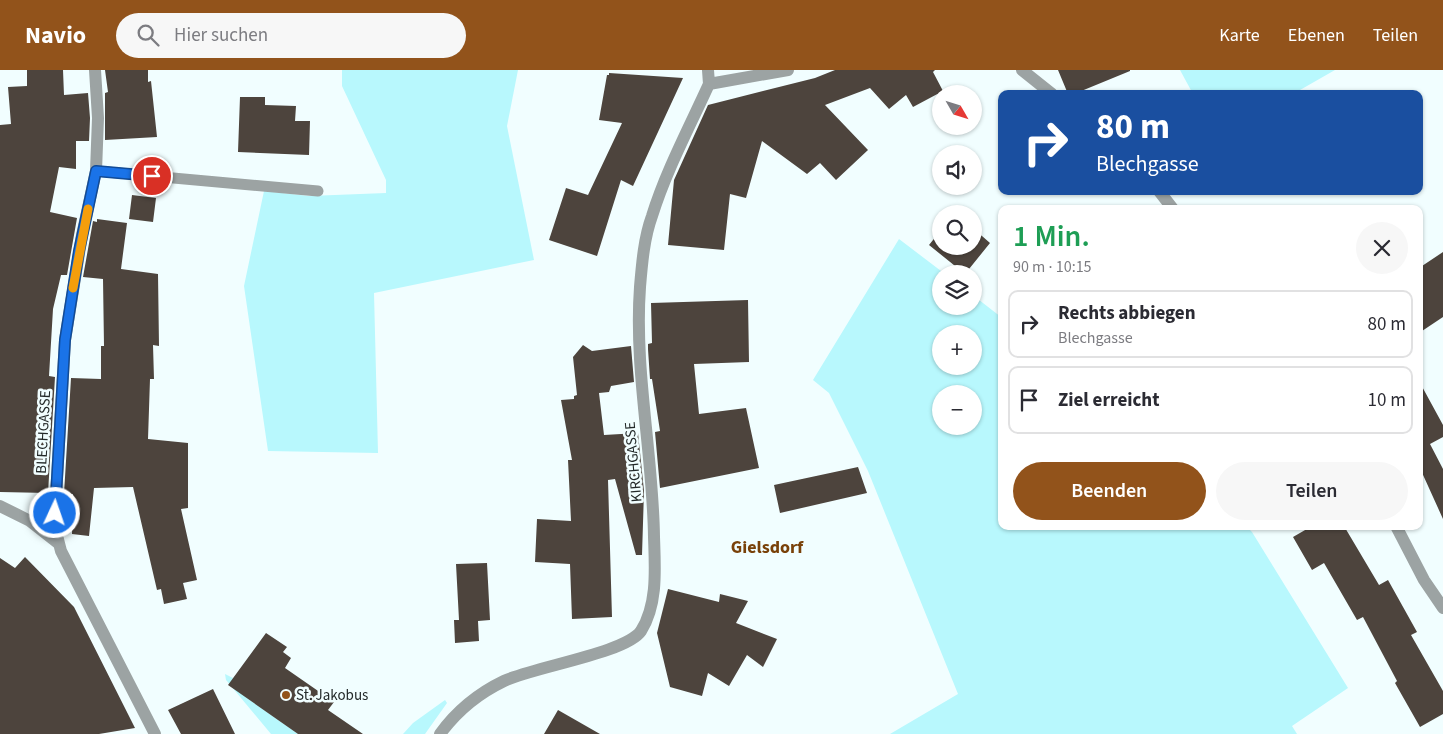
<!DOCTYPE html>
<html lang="de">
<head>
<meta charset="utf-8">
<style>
	body { margin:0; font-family:"Source Sans 3",sans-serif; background:#f7f7f7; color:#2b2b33; height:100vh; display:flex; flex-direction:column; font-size:19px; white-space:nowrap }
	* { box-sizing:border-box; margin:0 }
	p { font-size:16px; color:#7c7c81 }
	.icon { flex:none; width:28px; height:28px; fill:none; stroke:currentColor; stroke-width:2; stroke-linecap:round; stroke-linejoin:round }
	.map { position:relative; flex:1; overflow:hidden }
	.panel { position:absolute; left:998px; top:135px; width:425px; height:325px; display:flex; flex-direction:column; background:#fff; border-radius:10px; box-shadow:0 1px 4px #0004 }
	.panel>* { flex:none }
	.banner { position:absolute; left:998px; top:20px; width:425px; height:105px; border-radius:10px; box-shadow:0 1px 4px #0004; background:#1a4fa0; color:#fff; overflow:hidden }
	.needle { width:32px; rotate:129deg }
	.buttons { position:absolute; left:932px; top:15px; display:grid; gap:10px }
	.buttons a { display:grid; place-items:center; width:50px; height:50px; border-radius:50%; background:#fff; box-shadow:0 1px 4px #0004; font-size:25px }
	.pin { position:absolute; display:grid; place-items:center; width:42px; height:42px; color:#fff; margin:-21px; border:2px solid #fff; border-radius:50%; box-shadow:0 1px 5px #0007 }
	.me { position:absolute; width:55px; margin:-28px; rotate:3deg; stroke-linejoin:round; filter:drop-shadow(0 0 4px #0008) }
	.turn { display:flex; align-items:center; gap:18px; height:105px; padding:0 15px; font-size:22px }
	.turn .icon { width:65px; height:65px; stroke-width:2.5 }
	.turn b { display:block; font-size:35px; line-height:42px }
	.round { display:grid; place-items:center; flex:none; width:52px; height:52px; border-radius:26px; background:#f7f7f7 }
	.head { display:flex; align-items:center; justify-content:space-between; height:85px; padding:0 15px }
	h1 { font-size:30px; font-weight:600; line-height:38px; color:#1e9e55 }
	.button { display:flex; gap:10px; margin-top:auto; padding:10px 15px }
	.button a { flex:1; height:58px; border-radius:30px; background:#92531b; color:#fff; font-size:20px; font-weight:600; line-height:58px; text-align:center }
	.button a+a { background:#f7f7f7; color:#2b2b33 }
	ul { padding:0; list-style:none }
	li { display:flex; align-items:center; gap:15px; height:68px; margin:0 10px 8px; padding:0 5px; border:2px solid #e1e1e2; border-radius:10px }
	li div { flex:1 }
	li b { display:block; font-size:19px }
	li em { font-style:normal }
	header { display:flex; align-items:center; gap:30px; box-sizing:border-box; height:70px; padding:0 25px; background:#92531b; color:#fff }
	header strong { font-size:24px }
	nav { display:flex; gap:28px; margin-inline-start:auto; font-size:18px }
	.search { width:350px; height:45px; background:#f7f7f7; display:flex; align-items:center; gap:12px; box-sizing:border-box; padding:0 18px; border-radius:28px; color:#7c7c81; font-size:19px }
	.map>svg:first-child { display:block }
	.green { fill:#b8f8fd; fill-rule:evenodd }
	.building { fill:#4d443d }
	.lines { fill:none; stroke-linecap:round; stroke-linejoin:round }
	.lane { stroke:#9ca3a3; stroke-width:11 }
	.street { stroke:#9ca3a3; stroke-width:12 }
	.route-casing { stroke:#114b97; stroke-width:12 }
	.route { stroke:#1a73e8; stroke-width:9 }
	.slow { stroke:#f59e0b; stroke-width:9 }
	.poi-dot { fill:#92531b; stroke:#f1feff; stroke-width:2 }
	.labels { text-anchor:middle; stroke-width:5; stroke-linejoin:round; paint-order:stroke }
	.street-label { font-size:15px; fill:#232929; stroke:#f1feff }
	.poi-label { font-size:15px; fill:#232929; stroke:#f1feff; text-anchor:start }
	.quarter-label { font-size:18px; font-weight:bold; fill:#794109; stroke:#f1feff }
</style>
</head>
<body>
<header>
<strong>Navio</strong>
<div class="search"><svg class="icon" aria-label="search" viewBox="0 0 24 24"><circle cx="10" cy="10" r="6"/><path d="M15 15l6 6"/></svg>Hier suchen</div>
<nav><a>Karte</a><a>Ebenen</a><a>Teilen</a></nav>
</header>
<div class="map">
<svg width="1443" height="664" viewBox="0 0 1443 664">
	<rect width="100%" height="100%" fill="#f1feff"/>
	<path class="green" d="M 342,0 L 518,0 L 507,56 L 534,190 L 374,223 L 378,383 L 268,381 L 244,216 L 264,121 L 309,126 L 386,123 L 386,110 L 342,16 Z
		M 1180,0 L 1335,0 L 1293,24 L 1193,24 Z
		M 899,169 L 945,204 L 941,204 L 941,236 L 974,236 L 974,226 L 1001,247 L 1001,456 L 1246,456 L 1252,462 L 1348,618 L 1292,656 L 1297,664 L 890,664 L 958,624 L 868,401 L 829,323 L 813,310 ZM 941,264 L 974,264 L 974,296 L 941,296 ZM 941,324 L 974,324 L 974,356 L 941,356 Z
		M 225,604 L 233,608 L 247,628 L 298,664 L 271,664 L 226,610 Z
		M 445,630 L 447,633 L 425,664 L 403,664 L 413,653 Z"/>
	<path class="building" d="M 27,0 L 63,0 L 64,25 L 88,23 L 90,48 L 89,71 L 76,71 L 76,99 L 59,97 L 50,142 L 77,148 L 67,205 L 61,205 L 53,239 L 49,306 L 55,307 L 48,423 L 0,422 L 0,55 L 11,54 L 8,17 L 27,16 Z
		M 105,0 L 148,0 L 148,12 L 151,11 L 157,67 L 105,70 L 105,23 L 108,22 Z
		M 835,0 L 935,0 L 933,2 L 943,21 L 913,37 L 906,25 L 889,39 L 870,18 L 825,35 L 868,80 L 836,110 L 820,93 L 807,104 L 762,71 L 746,128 L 730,124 L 724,180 L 668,175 L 674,110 L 708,35 L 815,8 Z
		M 1058,0 L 1130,0 L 1130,1 L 1074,24 L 1068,24 Z
		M 609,3 L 683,8 L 633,116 L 621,110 L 597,186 L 549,170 L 566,118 L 588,125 L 622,53 L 599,50 L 607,5 L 609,5 Z
		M 240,27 L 265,27 L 265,35 L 296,36 L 295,51 L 310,51 L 309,85 L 238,82 Z
		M 132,125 L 156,128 L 153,152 L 129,149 Z
		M 97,149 L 127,153 L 121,199 L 158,204 L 159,276 L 153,275 L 154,309 L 150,309 L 148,369 L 188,373 L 188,438 L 181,439 L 197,510 L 183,513 L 187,529 L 164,534 L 161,519 L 157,520 L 133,417 L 94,418 L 89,466 L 72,464 L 73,424 L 64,424 L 71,308 L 101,309 L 101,276 L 104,276 L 103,209 L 83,207 L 93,151 L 97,152 Z
		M 974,159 L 990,173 L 965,204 L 929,175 L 941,160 L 941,176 L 974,176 Z
		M 1443,182 L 1443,247 L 1419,263 L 1419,198 Z
		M 748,230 L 749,292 L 694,294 L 699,344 L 746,338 L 759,398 L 660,418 L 655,362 L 660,361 L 652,309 L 650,309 L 648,279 L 648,274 L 652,273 L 651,233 Z
		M 583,275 L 592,281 L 631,276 L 634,312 L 611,316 L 609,322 L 599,323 L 604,365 L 638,363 L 644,421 L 642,485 L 636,485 L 615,409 L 608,410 L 612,547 L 572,549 L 570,494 L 535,492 L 537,449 L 571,451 L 568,390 L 572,390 L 561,330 L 574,329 L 574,326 L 577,325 L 573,287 Z
		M 1419,311 L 1443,355 L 1443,367 L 1430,374 L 1443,399 L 1443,449 L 1419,396 Z
		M 858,397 L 867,423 L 780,443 L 774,415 Z
		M 1312,456 L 1344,456 L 1379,515 L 1388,510 L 1417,562 L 1411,565 L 1443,621 L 1443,644 L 1420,657 L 1395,613 L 1397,611 L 1363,547 L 1357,550 L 1324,493 L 1312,500 L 1293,467 Z
		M 25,487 L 74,537 L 135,658 L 99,664 L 0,664 L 0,488 L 15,498 Z
		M 487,493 L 490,550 L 478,551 L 479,571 L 455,573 L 454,550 L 459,550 L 456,494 Z
		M 668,519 L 719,532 L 720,524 L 748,531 L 736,553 L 777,569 L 763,597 L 747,585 L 729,616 L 708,603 L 702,626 L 670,617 L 657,563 Z
		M 266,563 L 287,577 L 283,582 L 291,588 L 285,598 L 334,632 L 328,640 L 363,664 L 298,664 L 228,615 Z
		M 213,619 L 235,664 L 181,664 L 168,640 Z
		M 558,640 L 600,664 L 544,664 Z"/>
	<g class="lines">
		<path class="lane" d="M 96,101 L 318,121"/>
		<path class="street" d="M 95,0 L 98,48 L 96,101 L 82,165 L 65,270 L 55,443 L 55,458 L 61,481 L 155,664
			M 1022,0 L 1052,24
			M 709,14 L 788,0
			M 1159,121 L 1173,139
			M 0,436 L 30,451 L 58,473
			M 1396,456 L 1424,510 L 1443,538
			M 440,664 C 456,642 479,623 504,611 C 533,597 626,583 641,561 C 658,534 655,498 654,467 C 653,384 634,300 640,217 C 642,193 644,168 652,146 C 666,101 689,58 709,14 L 708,0"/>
	</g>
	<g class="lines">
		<defs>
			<path id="route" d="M 55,443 L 65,270 L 79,181 L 96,101 L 152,106"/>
		</defs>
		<use href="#route" class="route-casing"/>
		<use href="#route" class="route"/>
		<path class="slow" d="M 73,218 L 88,139"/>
	</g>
	<circle class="poi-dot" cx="286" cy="625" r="5"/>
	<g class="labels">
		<g class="street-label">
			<text transform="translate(43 362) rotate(-87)" y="5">BLECHGASSE</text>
			<text transform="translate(633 392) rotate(-95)" y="5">KIRCHGASSE</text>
		</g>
		<g class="poi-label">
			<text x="296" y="630">St. Jakobus</text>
		</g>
		<g class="quarter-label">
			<text x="767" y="483">Gielsdorf</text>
		</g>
	</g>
</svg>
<div class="buttons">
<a><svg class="needle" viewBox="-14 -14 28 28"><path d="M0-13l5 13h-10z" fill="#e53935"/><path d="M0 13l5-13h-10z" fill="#7c7c81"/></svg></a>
<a><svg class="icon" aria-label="sound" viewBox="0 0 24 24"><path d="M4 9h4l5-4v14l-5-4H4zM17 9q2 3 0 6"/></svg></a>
<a><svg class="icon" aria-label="search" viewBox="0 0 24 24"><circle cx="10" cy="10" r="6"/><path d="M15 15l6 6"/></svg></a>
<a><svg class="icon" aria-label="layers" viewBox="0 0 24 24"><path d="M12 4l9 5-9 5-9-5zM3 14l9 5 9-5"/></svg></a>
<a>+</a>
<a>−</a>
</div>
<div class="pin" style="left:152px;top:106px;background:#d93025"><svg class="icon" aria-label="arrive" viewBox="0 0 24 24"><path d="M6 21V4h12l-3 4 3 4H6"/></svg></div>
<svg class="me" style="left:55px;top:443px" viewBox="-20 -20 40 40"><circle r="17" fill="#1a73e8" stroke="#fff" stroke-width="3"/><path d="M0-11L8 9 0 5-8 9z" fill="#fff"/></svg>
<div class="banner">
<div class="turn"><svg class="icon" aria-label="right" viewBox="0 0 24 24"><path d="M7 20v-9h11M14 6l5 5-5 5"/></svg><div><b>80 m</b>Blechgasse</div></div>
</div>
<section class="panel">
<div class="head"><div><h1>1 Min.</h1><p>90 m · 10:15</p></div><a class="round"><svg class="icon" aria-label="close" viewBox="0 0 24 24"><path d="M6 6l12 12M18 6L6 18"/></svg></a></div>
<ul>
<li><svg class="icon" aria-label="right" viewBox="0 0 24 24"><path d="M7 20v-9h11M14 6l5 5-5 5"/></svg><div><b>Rechts abbiegen</b><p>Blechgasse</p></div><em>80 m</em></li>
<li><svg class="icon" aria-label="arrive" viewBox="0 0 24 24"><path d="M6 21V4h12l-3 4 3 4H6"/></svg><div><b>Ziel erreicht</b></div><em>10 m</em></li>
</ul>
<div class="button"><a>Beenden</a><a>Teilen</a></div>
</section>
</div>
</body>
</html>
